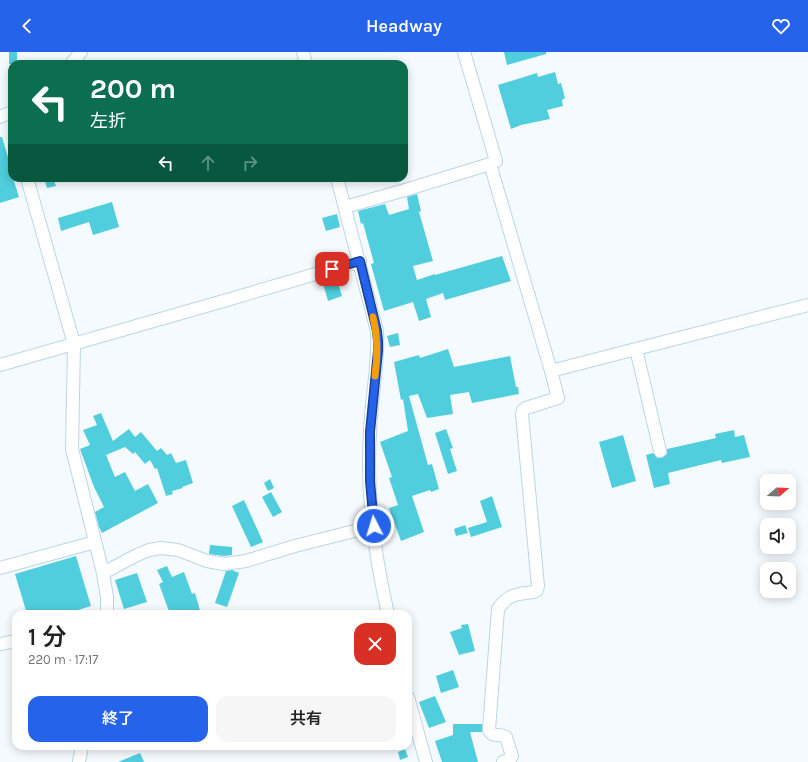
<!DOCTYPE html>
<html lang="ja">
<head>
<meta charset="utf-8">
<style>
	body { margin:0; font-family:Karla,"Noto Sans JP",sans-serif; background:#f6f6f6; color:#222; height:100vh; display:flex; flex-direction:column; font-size:15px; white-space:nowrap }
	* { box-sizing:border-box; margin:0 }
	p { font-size:13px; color:#767676 }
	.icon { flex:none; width:22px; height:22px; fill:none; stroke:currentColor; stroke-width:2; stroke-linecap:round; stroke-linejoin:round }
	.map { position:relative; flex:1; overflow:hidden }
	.panel { position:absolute; left:12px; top:558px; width:400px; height:140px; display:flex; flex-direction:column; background:#fff; border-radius:12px; box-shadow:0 2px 10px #0003 }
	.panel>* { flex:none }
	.hud { position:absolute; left:8px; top:8px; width:400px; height:122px; border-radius:12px; box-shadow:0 2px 10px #0003; background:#0b6e4f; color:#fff; overflow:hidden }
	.needle { width:26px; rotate:71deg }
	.tools { position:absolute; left:760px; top:422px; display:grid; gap:8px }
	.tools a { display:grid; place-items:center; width:36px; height:36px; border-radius:8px; background:#fff; box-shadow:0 2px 10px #0003; font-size:20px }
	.pin { position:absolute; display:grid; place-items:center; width:34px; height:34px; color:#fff; margin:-17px; border-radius:8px; box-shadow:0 2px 6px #0006 }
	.me { position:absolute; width:44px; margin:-22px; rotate:355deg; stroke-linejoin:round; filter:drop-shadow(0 0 3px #0008) }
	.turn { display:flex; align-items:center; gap:14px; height:84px; padding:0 16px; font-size:18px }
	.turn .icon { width:52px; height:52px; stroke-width:2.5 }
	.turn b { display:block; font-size:28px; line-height:34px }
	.lanes { display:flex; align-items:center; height:38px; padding:0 16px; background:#0003; justify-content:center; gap:20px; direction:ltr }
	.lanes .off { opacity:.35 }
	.round { display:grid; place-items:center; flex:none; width:42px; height:42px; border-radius:12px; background:#f6f6f6 }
	.summary { display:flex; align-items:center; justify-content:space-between; height:68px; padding:0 16px }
	h1 { font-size:24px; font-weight:600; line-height:30px }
	.action { display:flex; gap:8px; margin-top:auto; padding:8px 16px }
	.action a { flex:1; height:46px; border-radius:12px; background:#2563eb; color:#fff; font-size:16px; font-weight:600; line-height:46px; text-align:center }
	.action a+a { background:#f6f6f6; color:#222 }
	header { display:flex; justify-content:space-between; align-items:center; height:52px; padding:0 16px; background:#2563eb; color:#fff; font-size:18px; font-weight:600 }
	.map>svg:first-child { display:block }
	.building { fill:#50cedd }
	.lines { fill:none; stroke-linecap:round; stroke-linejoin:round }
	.minor-casing { stroke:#bbd6e6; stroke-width:14 }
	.minor { stroke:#fff; stroke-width:12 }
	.route-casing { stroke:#184099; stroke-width:10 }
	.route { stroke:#2563eb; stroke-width:7 }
	.slow { stroke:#f59e0b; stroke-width:7 }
</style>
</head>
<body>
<header><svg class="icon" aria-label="back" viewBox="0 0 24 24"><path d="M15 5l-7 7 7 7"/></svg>Headway<svg class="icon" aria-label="heart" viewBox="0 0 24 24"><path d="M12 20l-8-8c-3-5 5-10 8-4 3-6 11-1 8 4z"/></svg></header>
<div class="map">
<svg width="808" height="710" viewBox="0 0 808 710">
	<rect width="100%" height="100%" fill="#f5fafe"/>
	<path class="building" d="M 9,0 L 17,0 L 17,12 L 9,12 Z
		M 504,0 L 546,0 L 546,2 L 507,13 Z
		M 555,20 L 558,32 L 561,31 L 565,46 L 562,48 L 563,54 L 547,58 L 550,67 L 521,73 L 511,77 L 498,33 L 537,21 L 538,25 Z
		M 0,85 L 2,85 L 10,112 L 12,126 L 13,126 L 19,145 L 0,151 Z
		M 44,126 L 53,126 L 56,134 L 47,136 Z
		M 417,142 L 421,159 L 419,160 L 433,209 L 413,214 L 417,228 L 435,222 L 435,223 L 502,204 L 511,229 L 445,248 L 443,241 L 426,247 L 431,265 L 419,269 L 413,250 L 384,259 L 371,212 L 374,211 L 363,171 L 361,172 L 358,159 L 385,152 L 389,163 L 409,157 L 407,145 Z
		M 112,150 L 119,175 L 93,183 L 89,170 L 61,179 L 58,166 Z
		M 337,162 L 340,175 L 326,179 L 322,166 Z
		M 336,224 L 342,244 L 328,249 L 322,228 Z
		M 398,281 L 400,293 L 390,295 L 387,284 Z
		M 448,297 L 454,315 L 510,304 L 516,335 L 518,335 L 519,342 L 472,351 L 469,340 L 450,343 L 453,362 L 427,366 L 418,342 L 409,344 L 428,413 L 432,412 L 439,437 L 431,440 L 430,438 L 412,444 L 424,480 L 401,489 L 389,456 L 398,453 L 389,426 L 392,425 L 380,390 L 408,379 L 403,347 L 401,348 L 394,310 L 419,303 L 420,306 Z
		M 101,361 L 113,389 L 129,377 L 135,385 L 141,380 L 157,399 L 161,396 L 167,403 L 171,401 L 176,411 L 186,408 L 193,431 L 182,435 L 183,436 L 172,439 L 173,442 L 166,444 L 157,416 L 155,417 L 150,408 L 145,412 L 135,400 L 133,402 L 125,395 L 106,403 L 115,425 L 125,420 L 135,439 L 148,432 L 158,451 L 102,481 L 99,475 L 95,460 L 104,455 L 94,435 L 80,397 L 90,393 L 83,378 L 97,373 L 93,364 Z
		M 446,377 L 453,396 L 450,397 L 457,419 L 448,422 L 435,381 Z
		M 734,378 L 735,385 L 744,383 L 750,405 L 722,411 L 721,408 L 668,421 L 670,432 L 654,436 L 646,403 L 653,401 L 657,406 L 662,406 L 667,402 L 667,397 L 716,386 L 715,382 Z
		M 623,383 L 636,429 L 612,436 L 599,390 Z
		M 270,427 L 274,436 L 268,439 L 264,431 Z
		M 271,440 L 282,460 L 273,465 L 262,445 Z
		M 492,444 L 502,475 L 471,485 L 468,476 L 487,470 L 480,449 Z
		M 244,448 L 263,490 L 251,495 L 232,454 Z
		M 465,473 L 468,481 L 456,484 L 454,477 Z
		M 210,493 L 232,495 L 232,503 L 224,504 L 209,502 Z
		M 76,504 L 91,554 L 65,562 L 27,562 L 15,522 Z
		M 167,514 L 172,525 L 184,520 L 192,542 L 195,541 L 201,562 L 170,562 L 159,532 L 163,530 L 157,518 Z
		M 232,518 L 239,521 L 227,555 L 215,551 L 226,519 Z
		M 137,521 L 147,550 L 124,557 L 115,528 Z
		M 468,572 L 475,599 L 459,603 L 450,580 L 462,576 L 461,573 Z
		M 453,618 L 459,635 L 441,641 L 436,624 Z
		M 435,644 L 446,670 L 429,676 L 419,650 Z
		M 453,672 L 482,672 L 482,680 L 470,680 L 478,710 L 442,710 L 435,689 L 453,683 Z
		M 405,697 L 408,705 L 400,708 L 398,700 Z
		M 140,701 L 144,710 L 118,710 Z"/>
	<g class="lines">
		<defs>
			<path id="minor" d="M 303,0 L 306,12
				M 464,0 L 496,109 L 490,112 L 551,319
				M 71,12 L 81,0
				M 0,65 L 12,60
				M 27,126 L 74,292 L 72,397 L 103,521
				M 337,126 L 377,279 C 379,313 371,346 370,380 C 366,438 375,505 388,562
				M 345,155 L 405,138 L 490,112
				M 0,313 L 220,250 L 360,209
				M 660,399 L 636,297 L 808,253
				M 0,516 L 95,490
				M 107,562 L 107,545 L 103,521 L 137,503 L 149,498 L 161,496 L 178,498 L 207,509 L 224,512 L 246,509 L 295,494 L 374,474
				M 0,592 L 16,589
				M 408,645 L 426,710
				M 79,710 L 82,694
				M 503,710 L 510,707 L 512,704 L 506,685 C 499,681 493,686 489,678 L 498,557 C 508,542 517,542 534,540 L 537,538 L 538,534 L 522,362 L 523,358 L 526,356 L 558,346 L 551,319 L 636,297"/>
		</defs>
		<use href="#minor" class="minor-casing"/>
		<use href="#minor" class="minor"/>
	</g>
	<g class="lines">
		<defs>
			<path id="route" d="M 332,217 L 360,209 L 377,279 L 378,289 L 378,299 L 370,380 L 370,429 L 374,474"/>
		</defs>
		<use href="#route" class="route-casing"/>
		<use href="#route" class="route"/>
		<path class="slow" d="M 373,265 C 378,285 378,303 375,324"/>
	</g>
</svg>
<div class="tools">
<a><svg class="needle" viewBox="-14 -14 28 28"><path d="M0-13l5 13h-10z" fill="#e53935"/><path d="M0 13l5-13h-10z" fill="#767676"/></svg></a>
<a><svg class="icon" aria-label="sound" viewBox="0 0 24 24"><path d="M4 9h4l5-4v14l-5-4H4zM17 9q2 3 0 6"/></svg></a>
<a><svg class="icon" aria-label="search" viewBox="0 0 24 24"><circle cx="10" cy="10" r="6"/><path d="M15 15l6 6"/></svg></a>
</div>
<div class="pin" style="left:332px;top:217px;background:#d93025"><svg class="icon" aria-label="arrive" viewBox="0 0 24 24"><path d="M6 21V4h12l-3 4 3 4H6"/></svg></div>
<svg class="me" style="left:374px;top:474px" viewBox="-20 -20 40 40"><circle r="17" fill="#2563eb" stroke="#fff" stroke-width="3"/><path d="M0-11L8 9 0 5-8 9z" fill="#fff"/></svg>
<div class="hud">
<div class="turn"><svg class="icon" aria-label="left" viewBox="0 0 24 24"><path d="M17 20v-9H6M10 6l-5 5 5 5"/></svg><div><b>200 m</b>左折</div></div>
<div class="lanes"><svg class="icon" aria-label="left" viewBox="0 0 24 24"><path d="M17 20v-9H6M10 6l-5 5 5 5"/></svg><svg class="icon off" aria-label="ahead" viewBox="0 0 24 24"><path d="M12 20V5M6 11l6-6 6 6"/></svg><svg class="icon off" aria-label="right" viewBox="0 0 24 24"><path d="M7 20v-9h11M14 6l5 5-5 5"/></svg></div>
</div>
<section class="panel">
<div class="summary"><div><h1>1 分</h1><p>220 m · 17:17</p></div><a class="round" style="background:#d93025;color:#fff"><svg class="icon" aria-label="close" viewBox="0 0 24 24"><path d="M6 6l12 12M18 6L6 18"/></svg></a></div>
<div class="action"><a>終了</a><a>共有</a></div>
</section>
</div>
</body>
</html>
